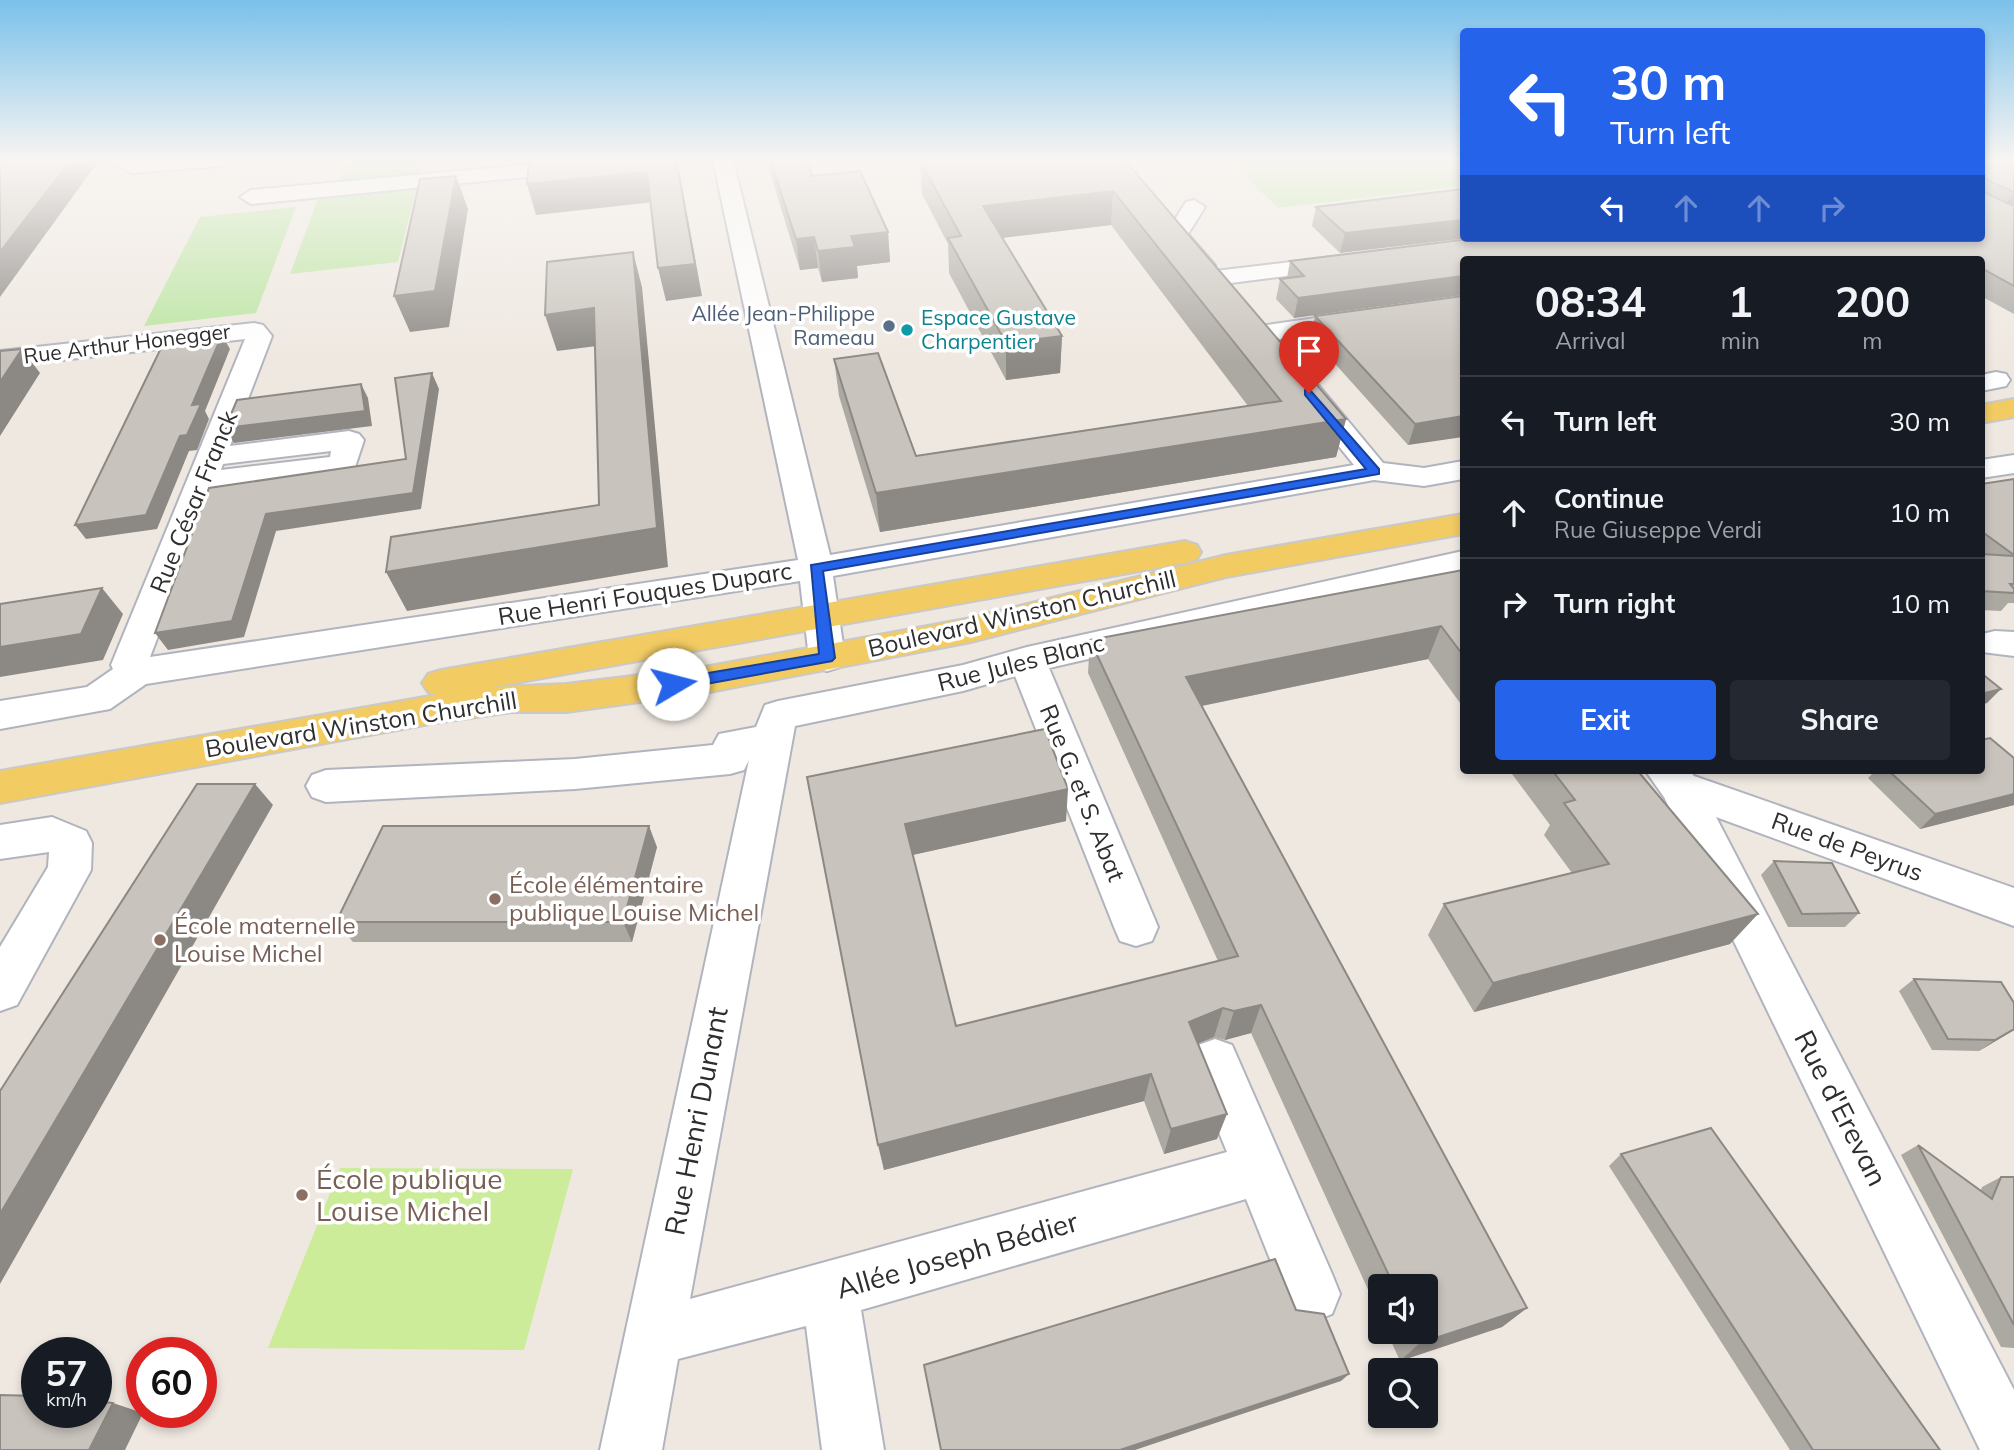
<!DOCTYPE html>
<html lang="en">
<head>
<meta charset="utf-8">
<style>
	body { margin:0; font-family:Mulish,sans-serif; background:#242831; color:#f1f3f6; height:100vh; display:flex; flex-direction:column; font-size:26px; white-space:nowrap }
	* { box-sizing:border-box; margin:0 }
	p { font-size:23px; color:#9ea1a6 }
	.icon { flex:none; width:38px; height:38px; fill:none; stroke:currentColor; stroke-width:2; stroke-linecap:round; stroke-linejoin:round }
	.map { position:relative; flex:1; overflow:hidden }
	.side { position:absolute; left:1460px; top:256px; width:525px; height:518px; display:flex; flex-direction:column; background:#171b24; border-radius:7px; box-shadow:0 4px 10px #0003 }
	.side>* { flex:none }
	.hud { position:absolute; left:1460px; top:28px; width:525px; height:214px; border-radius:7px; box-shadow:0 4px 10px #0003; background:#2563eb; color:#fff; overflow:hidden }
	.tools { position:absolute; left:1368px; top:1274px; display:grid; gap:14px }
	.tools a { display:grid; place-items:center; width:70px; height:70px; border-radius:7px; background:#171b24; box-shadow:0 4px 10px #0003; font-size:35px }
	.speed { position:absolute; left:21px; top:1337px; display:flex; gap:14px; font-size:35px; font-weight:700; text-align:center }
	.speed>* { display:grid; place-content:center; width:91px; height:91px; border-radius:50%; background:#171b24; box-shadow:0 4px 10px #0003; line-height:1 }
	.speed small { font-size:18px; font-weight:400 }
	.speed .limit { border:10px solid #d22; background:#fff; color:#111 }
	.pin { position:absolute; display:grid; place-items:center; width:60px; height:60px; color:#fff; margin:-72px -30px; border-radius:50% 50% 50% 0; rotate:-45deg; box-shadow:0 0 7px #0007 }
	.pin .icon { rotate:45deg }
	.me { position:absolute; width:77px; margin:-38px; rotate:82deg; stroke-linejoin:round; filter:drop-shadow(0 0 5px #0008) }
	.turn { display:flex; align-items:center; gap:24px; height:147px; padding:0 35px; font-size:32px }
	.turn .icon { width:91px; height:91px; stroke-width:2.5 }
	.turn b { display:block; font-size:49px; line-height:60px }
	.lanes { display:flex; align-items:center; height:66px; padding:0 35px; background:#0003; justify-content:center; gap:35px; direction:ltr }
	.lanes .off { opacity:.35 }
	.eta { display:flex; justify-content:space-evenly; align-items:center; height:119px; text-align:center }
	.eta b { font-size:42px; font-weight:700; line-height:49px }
	.cta { display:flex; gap:14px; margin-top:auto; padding:14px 35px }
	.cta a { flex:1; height:80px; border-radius:7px; background:#2563eb; color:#fff; font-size:28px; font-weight:700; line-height:80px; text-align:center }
	.cta a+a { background:#242831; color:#f1f3f6 }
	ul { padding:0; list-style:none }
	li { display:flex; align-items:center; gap:21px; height:91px; padding:0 35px; border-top:2px solid #363941 }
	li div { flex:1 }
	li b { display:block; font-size:26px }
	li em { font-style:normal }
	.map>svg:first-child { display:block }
	.green { fill:#b9e59e }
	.pitch { fill:#ccec9a }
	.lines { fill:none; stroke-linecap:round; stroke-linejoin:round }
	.street-casing { stroke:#b1b4be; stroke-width:4 }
	.primary-casing { stroke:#c9c9c9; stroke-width:4 }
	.street { fill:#fff; fill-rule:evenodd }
	.primary { fill:#f2cb63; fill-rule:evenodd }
	.wall { fill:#aca8a2 }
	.shaded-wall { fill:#8c8884 }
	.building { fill:#c8c3bc; stroke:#8c8884; stroke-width:2 }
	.route { fill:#2563eb; stroke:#184099; stroke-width:2 }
	.service-dot { fill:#5c6f8a; stroke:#fff; stroke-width:2.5 }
	.culture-dot { fill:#0f9aa8; stroke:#fff; stroke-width:2.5 }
	.education-dot { fill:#8d6e63; stroke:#fff; stroke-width:2.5 }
	.labels { text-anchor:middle; stroke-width:7; stroke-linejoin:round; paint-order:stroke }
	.far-service-label { font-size:21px; fill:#4e5e75; stroke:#fff; text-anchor:end }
	.far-culture-label { font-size:21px; fill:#0d838f; stroke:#fff; text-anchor:start }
	.far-street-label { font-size:21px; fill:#2e2e2e; stroke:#fff }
	.street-label { font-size:24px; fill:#2e2e2e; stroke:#fff }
	.education-label { font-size:24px; fill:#785e54; stroke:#fff; text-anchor:start }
	.near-street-label { font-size:28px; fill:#2e2e2e; stroke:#fff }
	.near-education-label { font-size:28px; fill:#785e54; stroke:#fff; text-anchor:start }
</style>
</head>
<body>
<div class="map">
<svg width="2014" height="1450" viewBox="0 0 2014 1450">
	<rect width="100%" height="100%" fill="#efe8e1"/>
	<path class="green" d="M 347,160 L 424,160 L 420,177 L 338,186 Z
		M 1228,160 L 1463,160 L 1463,186 L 1278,208 Z
		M 417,185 L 398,262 L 290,274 L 320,194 Z
		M 296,207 L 256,313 L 144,326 L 200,217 Z"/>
	<path class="pitch" d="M 340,1168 L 573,1169 L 524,1350 L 268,1348 Z"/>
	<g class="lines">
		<defs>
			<path id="street" d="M 119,160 L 231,160 L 221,166 L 132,173 L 116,164 Z
				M 577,160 L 646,160 L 636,166 L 251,204 L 240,197 L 251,190 Z
				M 713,160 L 733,160 L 830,555 L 1354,465 L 1295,392 L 1299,386 L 1309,384 L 1319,386 L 1383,463 L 1424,468 L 1463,461 L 1463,479 L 1424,486 L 1374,480 L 833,576 L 845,658 L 840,667 L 827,671 L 814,667 L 809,658 L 800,581 L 146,684 L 110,709 L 0,729 L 0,701 L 87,687 L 113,669 L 111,665 L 245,339 L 0,367 L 0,351 L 254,323 L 263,325 L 272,336 L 230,446 L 349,431 L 359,434 L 364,440 L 354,470 L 214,490 L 150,657 L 798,560 ZM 331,451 L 330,457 L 221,470 L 223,464 Z
				M 1194,200 L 1205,207 L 1188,234 L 1215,265 L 1211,270 C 1191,275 1175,251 1165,235 L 1186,202 Z
				M 1341,256 L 1349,258 L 1353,263 L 1349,268 L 1215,285 L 1206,283 L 1203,278 L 1206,273 L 1215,271 Z
				M 1463,297 L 1463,313 L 1260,342 L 1251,340 L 1247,334 L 1251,328 L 1260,326 Z
				M 1996,372 L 2006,374 L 2010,380 L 2006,386 L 1981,391 L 1981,375 Z
				M 2014,455 L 2014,473 L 1981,478 L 1981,460 Z
				M 1463,551 L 1463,573 L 1049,668 L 1158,927 L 1152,941 L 1136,946 L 1120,941 L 1114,927 L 1015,676 L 963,691 L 795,726 L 690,1299 L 1227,1152 L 1190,1062 L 1198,1045 L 1215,1039 L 1232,1045 L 1332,1274 L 1340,1294 L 1332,1314 L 1312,1322 L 1292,1314 L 1246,1199 L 861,1310 L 884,1450 L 822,1450 L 806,1326 L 678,1359 L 662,1450 L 600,1450 L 749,760 L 744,770 L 730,774 L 575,789 L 326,802 L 312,797 L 306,786 L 312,775 L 326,770 L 575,759 L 713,745 L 719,734 L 756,727 L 765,705 L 778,701 L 963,665 L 1027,647 Z
				M 1995,631 L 2014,632 L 2014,656 L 1982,652 L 1982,634 Z
				M 1645,770 L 1689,770 L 1694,776 L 2014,888 L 2014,926 L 1716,817 L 2014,1390 L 2014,1450 L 1980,1450 L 1664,797 Z
				M 52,817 L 86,831 L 92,843 L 91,870 L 17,1005 L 0,1011 L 0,947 L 48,867 L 49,852 L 0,859 L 0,825 Z"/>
			<path id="primary" d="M 2014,399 L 2014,417 L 1981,423 L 1981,405 Z
				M 1463,514 L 1463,534 L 1226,577 L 971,642 L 699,694 L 566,712 L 512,712 L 435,723 L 0,803 L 0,771 L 436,695 L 428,692 L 422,683 L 428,674 L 441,670 L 1185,541 L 1197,545 L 1201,552 L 1197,559 L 1185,563 L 493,687 L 566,684 L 699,668 L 971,618 L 1226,555 Z"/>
		</defs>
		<use href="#street" class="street-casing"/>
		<use href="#primary" class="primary-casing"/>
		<use href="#street" class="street"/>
		<use href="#primary" class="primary"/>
	</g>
	<path class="wall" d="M 766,159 L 806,159 L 812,176 L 888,232 L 890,262 L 857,266 L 858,278 L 822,282 L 818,268 L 800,270 Z
		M 1124,159 L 1346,419 L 1336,457 L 880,532 L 839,396 L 834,359 L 916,456 L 1248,406 L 1111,225 L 1002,238 L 1062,336 L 1060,373 L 1006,380 L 949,273 L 948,244 L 922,194 L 920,161 Z
		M 1981,159 L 2014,159 L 2014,314 L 1981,296 L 1981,259 L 1463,259 L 1294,318 L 1276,299 L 1280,279 L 1287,278 L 1290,261 L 1648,241 L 1643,238 L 1981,238 Z
		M 1463,189 L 1340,253 L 1312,226 L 1316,207 Z
		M 1463,296 L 1408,445 L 1311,337 L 1315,316 Z
		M 2014,479 L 2014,603 L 2008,603 L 2001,611 L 1981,610 L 1981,484 Z
		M 1463,570 L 1463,707 L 1428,659 L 1202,706 L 1527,1308 L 1502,1327 L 1400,1361 L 1387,1332 L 1426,1332 L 1426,1286 L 1381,1286 L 1381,1318 L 1251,1033 L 1225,1040 L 1214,1037 L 1198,1043 L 1217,1139 L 1164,1154 L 1144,1101 L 884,1170 L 807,777 L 1066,821 L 912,855 L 956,1026 L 1218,961 L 1088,673 L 1090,640 Z
		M 2014,758 L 2014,805 L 1920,829 L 1868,778 L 1876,770 L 1981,770 Z
		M 1509,770 L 1637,770 L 1730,944 L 1474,1012 L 1428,935 L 1444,904 L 1572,873 L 1544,835 L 1550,825 Z
		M 657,847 L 632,942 L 353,942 L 336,922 Z
		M 1774,861 L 1859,913 L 1845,927 L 1788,927 L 1761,875 Z
		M 1914,979 L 2014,1003 L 2014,1030 L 1979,1051 L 1932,1050 L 1899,991 Z
		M 1918,1145 L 1981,1190 L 1982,1187 L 2001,1177 L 2014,1177 L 2014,1348 L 2001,1347 L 1901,1155 Z
		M 1621,1154 L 1940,1450 L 1790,1450 L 1609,1166 Z"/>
	<path class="shaded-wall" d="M 72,159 L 100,159 L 0,297 L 0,252 Z
		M 676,159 L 677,159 L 702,296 L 666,301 L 658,268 Z
		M 647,172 L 654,202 L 536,215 L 527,184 Z
		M 456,176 L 468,209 L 449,327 L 410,332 L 394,296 Z
		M 1113,191 L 1111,225 L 984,240 L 983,206 Z
		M 2014,192 L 2014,216 L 1996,218 Z
		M 1463,220 L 1463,238 L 1469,238 L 1340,253 L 1345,233 Z
		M 888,232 L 890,262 L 857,266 L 858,278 L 822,282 L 818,251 L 851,236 Z
		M 814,237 L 818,268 L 800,270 L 796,239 Z
		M 633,252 L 642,287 L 668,567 L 407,611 L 386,572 L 657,528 Z
		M 1463,276 L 1463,295 L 1294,318 L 1298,298 Z
		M 594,308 L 605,345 L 557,351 L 545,315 Z
		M 222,335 L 230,349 L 205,411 L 209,419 L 197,450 L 189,451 L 157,529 L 86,539 L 75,525 L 192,405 Z
		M 1062,336 L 1060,373 L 1006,380 L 1006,343 Z
		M 22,349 L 40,373 L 0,436 L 0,382 Z
		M 432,373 L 439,389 L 421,509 L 276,531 L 244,637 L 168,650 L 155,633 L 266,514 L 413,493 Z
		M 361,384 L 368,398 L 372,426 L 234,443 L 225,428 Z
		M 1463,416 L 1463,437 L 1408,445 L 1415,424 Z
		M 1346,419 L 1336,457 L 880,532 L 876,493 Z
		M 102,588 L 123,614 L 103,660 L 0,677 L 0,647 Z
		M 1441,626 L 1428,659 L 1181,710 L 1186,677 Z
		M 2001,689 L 1987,703 L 1981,705 L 1981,694 Z
		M 1731,770 L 1745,770 L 1728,774 Z
		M 255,784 L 273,805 L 0,1284 L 0,1214 Z
		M 1068,789 L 1066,821 L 908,856 L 905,824 Z
		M 2014,794 L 2014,805 L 1920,829 L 1935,814 Z
		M 649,826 L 657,847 L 632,942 L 623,922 Z
		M 1758,914 L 1730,944 L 1474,1012 L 1493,983 Z
		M 1261,1005 L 1251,1033 L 1225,1040 L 1234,1011 Z
		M 1223,1008 L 1214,1037 L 1182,1050 L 1189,1022 Z
		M 2014,1029 L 2014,1030 L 1979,1051 L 1995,1040 Z
		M 1151,1074 L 1144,1101 L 884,1170 L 878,1145 Z
		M 1227,1114 L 1217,1139 L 1164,1154 L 1171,1129 Z
		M 1527,1308 L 1502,1327 L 1400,1361 L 1420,1343 Z
		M 1349,1374 L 1341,1381 L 1135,1450 L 1120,1450 Z
		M 113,1403 L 143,1413 L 125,1450 L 89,1450 Z"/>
	<path class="building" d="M 0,159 L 72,159 L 0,252 Z
		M 529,159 L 676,159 L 695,264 L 658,268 L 647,172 L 527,184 Z
		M 770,159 L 806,159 L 812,176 L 860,171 L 888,232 L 851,236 L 855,247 L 818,251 L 814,237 L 796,239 Z
		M 936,159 L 1124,159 L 1346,419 L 876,493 L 834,359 L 878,353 L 916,456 L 1281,401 L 1113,191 L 983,206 L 1062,336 L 1006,343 L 948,238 L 961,236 L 920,161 Z
		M 1981,159 L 2014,159 L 2014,192 L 1981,177 Z
		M 456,176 L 435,291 L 394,296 L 420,179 Z
		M 1463,189 L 1463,220 L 1345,233 L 1316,207 Z
		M 1981,191 L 2014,206 L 2014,286 L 1981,268 L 1981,259 L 1463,259 L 1463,276 L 1298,298 L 1280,279 L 1304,276 L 1290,261 L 1477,238 L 1642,238 L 1646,241 L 1678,241 L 1678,238 L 1981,238 Z
		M 633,252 L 657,528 L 386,572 L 391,537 L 599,505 L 594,308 L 545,315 L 547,262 Z
		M 1463,296 L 1463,416 L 1415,424 L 1315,316 Z
		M 222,335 L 192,405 L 201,404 L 187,435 L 180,436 L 146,515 L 75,525 L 164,342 Z
		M 22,349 L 0,382 L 0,351 Z
		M 432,373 L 413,493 L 266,514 L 232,621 L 155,633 L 209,488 L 406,459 L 395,378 Z
		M 361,384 L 365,411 L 225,428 L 237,400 Z
		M 2014,479 L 2014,555 L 1981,531 L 1981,484 Z
		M 1981,554 L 2014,556 L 2014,584 L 2010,584 L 2014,589 L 2014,593 L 1981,591 Z
		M 1463,570 L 1463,655 L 1441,626 L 1186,677 L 1527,1308 L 1420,1343 L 1415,1332 L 1426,1332 L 1426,1286 L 1394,1286 L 1261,1005 L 1234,1011 L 1223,1008 L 1189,1022 L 1227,1114 L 1171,1129 L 1151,1074 L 878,1145 L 807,777 L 1045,729 L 1068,789 L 905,824 L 956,1026 L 1238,956 L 1090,640 Z
		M 102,588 L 81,634 L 0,647 L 0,604 Z
		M 1981,673 L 2001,689 L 1981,694 Z
		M 1990,738 L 2014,758 L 2014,794 L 1935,814 L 1888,770 L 1981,770 L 1981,740 Z
		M 1552,770 L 1637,770 L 1758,914 L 1493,983 L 1444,904 L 1609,864 L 1564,803 L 1575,800 Z
		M 197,784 L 255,784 L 0,1214 L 0,1091 Z
		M 383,826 L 649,826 L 623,922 L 336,922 Z
		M 1774,861 L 1832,863 L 1859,913 L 1802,914 Z
		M 1914,979 L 2001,982 L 2014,1003 L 2014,1029 L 1995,1040 L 1948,1039 Z
		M 1711,1128 L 1940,1450 L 1813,1450 L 1621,1154 Z
		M 1918,1145 L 1992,1199 L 2001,1177 L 2014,1177 L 2014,1325 Z
		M 1275,1259 L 1296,1310 L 1324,1314 L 1349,1374 L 1120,1450 L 941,1450 L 924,1365 Z
		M 0,1395 L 37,1396 L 37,1412 L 96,1412 L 96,1401 L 113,1403 L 89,1450 L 0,1450 Z"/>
	<linearGradient id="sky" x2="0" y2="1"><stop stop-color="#7ac1eb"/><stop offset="0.44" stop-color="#f8f5f2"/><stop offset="1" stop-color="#f8f5f2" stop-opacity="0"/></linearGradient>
	<rect width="2014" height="363" fill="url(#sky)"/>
	<path class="route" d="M 1309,389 L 1379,469 L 1379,474 L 823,571 L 835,658 L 832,661 L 673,690 L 665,684 L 673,679 L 819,654 L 811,565 L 1366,469 L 1305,395 L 1305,390 Z"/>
	<circle class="service-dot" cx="889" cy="326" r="7"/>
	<circle class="culture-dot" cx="907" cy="330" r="7"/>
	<g class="education-dot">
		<circle cx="495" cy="899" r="7"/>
		<circle cx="160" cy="940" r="7"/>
		<circle cx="302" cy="1195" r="7"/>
	</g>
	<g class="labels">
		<g class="far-service-label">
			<text x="875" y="321">Allée Jean-Philippe<tspan x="875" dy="24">Rameau</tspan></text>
		</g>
		<g class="far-culture-label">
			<text x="921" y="325">Espace Gustave<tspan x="921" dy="24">Charpentier</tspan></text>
		</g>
		<g class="far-street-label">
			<text transform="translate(127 344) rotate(-7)" y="7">Rue Arthur Honegger</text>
		</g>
		<g class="street-label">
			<text transform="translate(194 502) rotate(-68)" y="8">Rue César Franck</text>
			<text transform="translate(645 594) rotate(-9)" y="8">Rue Henri Fouques Duparc</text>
			<text transform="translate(1022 614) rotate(-13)" y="8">Boulevard Winston Churchill</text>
			<text transform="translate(1021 663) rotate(-14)" y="8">Rue Jules Blanc</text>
			<text transform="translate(361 725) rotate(-9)" y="8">Boulevard Winston Churchill</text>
			<text transform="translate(1082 793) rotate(68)" y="8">Rue G. et S. Abat</text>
			<text transform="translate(1847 847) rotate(20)" y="8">Rue de Peyrus</text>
		</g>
		<g class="education-label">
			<text x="509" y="893">École élémentaire<tspan x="509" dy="28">publique Louise Michel</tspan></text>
			<text x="174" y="934">École maternelle<tspan x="174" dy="28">Louise Michel</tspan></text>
		</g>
		<g class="near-street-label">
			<text transform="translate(1841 1108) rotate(63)" y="10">Rue d'Erevan</text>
			<text transform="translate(696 1121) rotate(-79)" y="10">Rue Henri Dunant</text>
			<text transform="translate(957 1255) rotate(-16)" y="10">Allée Joseph Bédier</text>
		</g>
		<g class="near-education-label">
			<text x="316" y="1189">École publique<tspan x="316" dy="32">Louise Michel</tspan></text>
		</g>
	</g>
</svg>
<div class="tools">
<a><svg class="icon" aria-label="sound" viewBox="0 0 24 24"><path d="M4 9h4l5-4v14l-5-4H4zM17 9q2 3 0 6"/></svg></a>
<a><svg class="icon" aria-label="search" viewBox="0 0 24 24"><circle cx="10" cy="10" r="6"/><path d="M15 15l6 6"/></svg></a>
</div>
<div class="speed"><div>57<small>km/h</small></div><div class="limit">60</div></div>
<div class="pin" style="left:1309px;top:393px;background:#d93025"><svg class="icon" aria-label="arrive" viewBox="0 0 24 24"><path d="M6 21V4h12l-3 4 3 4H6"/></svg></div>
<svg class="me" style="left:673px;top:684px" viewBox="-20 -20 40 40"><circle r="19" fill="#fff"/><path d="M0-13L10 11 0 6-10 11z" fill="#2563eb"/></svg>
<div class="hud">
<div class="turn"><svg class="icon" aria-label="left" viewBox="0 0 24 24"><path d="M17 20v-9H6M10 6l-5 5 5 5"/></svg><div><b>30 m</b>Turn left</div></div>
<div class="lanes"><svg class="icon" aria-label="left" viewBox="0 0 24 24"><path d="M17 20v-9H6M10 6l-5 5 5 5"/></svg><svg class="icon off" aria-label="ahead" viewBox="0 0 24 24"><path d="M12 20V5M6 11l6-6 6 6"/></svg><svg class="icon off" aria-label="ahead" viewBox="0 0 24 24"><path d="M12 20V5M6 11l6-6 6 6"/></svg><svg class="icon off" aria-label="right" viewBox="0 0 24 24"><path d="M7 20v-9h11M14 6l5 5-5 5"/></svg></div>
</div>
<section class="side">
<div class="eta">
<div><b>08:34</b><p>Arrival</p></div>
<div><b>1</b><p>min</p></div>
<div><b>200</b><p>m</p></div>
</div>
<ul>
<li><svg class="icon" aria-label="left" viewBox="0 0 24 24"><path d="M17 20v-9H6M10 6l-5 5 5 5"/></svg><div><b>Turn left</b></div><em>30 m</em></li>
<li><svg class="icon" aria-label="ahead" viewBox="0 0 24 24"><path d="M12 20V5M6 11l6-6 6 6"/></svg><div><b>Continue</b><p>Rue Giuseppe Verdi</p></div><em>10 m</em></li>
<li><svg class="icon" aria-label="right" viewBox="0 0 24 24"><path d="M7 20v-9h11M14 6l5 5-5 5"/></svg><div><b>Turn right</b></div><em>10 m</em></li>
</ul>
<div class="cta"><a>Exit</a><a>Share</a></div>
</section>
</div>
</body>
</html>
